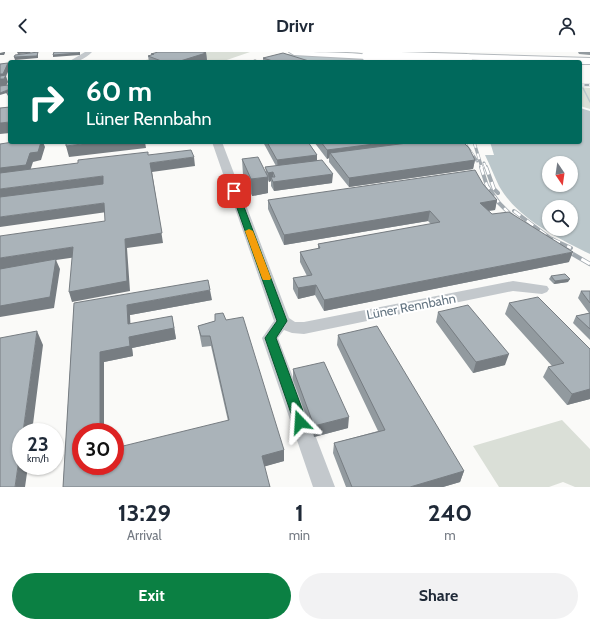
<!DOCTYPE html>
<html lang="en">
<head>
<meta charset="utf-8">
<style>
	body { margin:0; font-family:Cabin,sans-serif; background:#f2f2f3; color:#1f2937; height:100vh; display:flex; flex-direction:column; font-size:15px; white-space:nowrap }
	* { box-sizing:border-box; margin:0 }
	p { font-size:13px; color:#747a83 }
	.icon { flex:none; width:22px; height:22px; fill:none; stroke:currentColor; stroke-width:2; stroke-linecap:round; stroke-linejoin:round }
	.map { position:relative; height:435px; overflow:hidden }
	.panel { display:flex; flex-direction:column; background:#fff; flex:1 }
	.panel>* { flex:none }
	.top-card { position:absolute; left:8px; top:8px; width:574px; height:84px; border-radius:4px; box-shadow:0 1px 3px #0004; background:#00695c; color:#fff; overflow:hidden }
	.needle { width:26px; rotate:167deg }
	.buttons { position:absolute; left:542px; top:104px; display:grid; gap:8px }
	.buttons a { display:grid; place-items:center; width:36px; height:36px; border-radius:50%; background:#fff; box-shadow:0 1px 3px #0004; font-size:20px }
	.speed { position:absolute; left:12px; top:371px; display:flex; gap:8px; font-size:20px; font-weight:700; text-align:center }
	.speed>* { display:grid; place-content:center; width:52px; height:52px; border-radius:50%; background:#fff; box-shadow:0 1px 3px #0004; line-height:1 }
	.speed small { font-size:10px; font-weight:400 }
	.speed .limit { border:6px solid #d22; background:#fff; color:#111 }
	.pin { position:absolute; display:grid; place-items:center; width:34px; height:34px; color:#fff; margin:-17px; border-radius:8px; box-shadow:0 2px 6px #0006 }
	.me { position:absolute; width:44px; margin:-22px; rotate:340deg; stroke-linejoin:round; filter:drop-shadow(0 0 3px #0008) }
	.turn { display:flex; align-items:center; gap:14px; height:84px; padding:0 12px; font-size:18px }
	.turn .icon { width:52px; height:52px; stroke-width:2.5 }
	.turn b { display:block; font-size:28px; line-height:34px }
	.eta { display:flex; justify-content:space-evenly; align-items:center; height:68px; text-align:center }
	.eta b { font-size:24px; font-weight:700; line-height:28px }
	.button { display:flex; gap:8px; margin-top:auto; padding:8px 12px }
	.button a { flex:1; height:46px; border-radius:24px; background:#0b8043; color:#fff; font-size:16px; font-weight:700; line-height:46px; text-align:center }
	.button a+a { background:#f2f2f3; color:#1f2937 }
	header { display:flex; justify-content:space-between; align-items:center; height:52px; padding:0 12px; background:#fff; font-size:18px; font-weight:700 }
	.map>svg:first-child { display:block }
	.green { fill:#dadfd7 }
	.water { fill:#bbc7cb; fill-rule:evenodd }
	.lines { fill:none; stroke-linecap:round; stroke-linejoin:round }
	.stream { stroke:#bbc7cb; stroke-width:1.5 }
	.highway-casing { stroke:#b4b9bd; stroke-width:2 }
	.minor { fill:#c3c8cc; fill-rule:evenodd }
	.highway { fill:#fff; fill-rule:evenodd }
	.rail-far3-casing { stroke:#a2aab0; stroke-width:2.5 }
	.rail-far2-casing { stroke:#a2aab0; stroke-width:3 }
	.rail-far1-casing { stroke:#a2aab0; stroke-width:4 }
	.rail-casing { stroke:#a2aab0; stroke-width:4.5 }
	.rail-far3 { stroke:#fff; stroke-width:1.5; stroke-dasharray:4.5; stroke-linecap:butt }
	.rail-far2 { stroke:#fff; stroke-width:2; stroke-dasharray:6; stroke-linecap:butt }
	.rail-far1 { stroke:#fff; stroke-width:2.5; stroke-dasharray:8; stroke-linecap:butt }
	.rail { stroke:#fff; stroke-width:3; stroke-dasharray:10; stroke-linecap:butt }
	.highway-bridge-casing { stroke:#b4b9bd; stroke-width:12; stroke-linecap:butt }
	.highway-bridge { stroke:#fff; stroke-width:10 }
	.wall { fill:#929a9f }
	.shaded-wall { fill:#777d82 }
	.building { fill:#aab3b9; stroke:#777d82 }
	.route { fill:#0b8043; stroke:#07532c }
	.slow { fill:#f59e0b }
	.labels { text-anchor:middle; stroke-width:4; stroke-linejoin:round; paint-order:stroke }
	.street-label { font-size:13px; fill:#657683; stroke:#fff }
</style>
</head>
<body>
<header><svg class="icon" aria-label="back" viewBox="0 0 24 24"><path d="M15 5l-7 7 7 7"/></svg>Drivr<svg class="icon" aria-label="person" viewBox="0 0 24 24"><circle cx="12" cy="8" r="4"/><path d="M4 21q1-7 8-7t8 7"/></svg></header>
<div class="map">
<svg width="590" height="435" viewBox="0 0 590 435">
	<rect width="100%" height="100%" fill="#fafaf8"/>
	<path class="green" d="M 172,0 L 250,0 L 221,10 L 139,10 Z
		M 580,35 L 590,36 L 590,57 L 580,54 Z
		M 562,368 L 590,397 L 590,435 L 575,435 L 563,430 L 549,435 L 499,435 L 473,394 Z"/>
	<path class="water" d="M 282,2 L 428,10 L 305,10 Z
		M 580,56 L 590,59 L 590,202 C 558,186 518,167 499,134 C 494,124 490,113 485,103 L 494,103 L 490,90 L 580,90 ZM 549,111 L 571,111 L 571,133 L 549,133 ZM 549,155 L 571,155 L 571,177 L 549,177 Z"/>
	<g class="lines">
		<path class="stream" d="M 583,36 L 590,50"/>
		<defs>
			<path id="highway" d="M 289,0 C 302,0 365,0 372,4 L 367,7 L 294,3 Z
				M 461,2 L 590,6 L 590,12 L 580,12 L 580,10 L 529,10 L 458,7 L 456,5 Z"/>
		</defs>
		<use href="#highway" class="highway-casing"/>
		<path class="minor" d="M 85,0 L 92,0 C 85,7 78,10 68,10 Z
			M 27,8 L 45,8 L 48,10 L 24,10 Z
			M 212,90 L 222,90 L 289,266 L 295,270 L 304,270 L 513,229 L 547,234 L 549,237 L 547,240 L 542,242 L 513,239 L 304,282 L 292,281 L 284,278 L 278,286 L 335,435 L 313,435 L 262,286 L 274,269 Z"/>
		<use href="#highway" class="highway"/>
		<defs>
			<path id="rail-far3" d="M 428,0 L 460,10
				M 580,33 L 590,33"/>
			<path id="rail-far2" d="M 462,90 L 466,93 L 477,109
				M 474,90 L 482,116
				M 484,111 L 486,116"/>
			<path id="rail-far1" d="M 481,115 L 487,134 L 499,151 L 516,168
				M 486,115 L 494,137 L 498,141
				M 514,159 L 550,186 L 571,196
				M 562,196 L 566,198"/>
			<path id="rail" d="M 564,197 L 590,212"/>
		</defs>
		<use href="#rail-far3" class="rail-far3-casing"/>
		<use href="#rail-far2" class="rail-far2-casing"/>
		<use href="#rail-far1" class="rail-far1-casing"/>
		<use href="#rail" class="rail-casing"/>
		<use href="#rail-far3" class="rail-far3"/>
		<use href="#rail-far2" class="rail-far2"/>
		<use href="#rail-far1" class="rail-far1"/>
		<use href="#rail" class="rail"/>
		<defs>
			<path id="highway-bridge" d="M 367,4 L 467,7"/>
		</defs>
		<use href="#highway-bridge" class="highway-bridge-casing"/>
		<use href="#highway-bridge" class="highway-bridge"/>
	</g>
	<path class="wall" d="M 578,0 L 590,0 L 590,3 L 579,2 Z
		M 206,1 L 207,9 L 205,10 L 149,10 L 148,4 L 152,3 L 151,2 Z
		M 263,6 L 312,10 L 263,10 Z
		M 263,90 L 308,90 L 317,103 L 317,108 L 332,131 L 274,139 L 271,134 L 271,129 L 269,130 L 268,128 L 268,141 L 252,144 L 243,123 L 242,107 L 266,120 L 265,115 L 276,114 Z
		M 314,90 L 463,90 L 475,108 L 473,117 L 349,135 L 329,110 L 329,106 L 327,107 Z
		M 483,132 L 497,148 L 495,158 L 488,159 L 492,162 L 569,210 L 324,259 L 315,243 L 298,247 L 293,237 L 293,226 L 307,224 L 300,210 L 300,200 L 318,197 L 318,192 L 431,172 L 428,169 L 284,193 L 268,157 L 268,148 Z
		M 551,224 L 568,230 L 554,232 L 549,227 Z
		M 581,239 L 590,239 L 590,288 L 573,271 L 576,264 L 589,261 L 578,246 Z
		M 212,248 L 130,263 L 130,272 L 174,274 L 176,287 L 132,296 L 133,304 L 104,310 L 104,380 L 81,380 L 81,414 L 228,369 L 211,294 L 202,295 L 198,274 L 215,269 L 284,398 L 284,409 L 265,414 L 63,435 L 74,251 Z
		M 509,251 L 590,297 L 590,347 L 567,353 L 543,325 L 548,315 L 552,314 L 505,262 Z
		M 438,260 L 505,313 L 473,321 L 436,270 Z
		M 338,283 L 464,419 L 460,430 L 443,435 L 346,435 L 333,401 L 334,391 L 378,379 L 337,293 Z
		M 293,317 L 348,376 L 314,385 L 293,328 Z"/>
	<path class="shaded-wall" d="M 4,0 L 5,0 L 5,1 L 4,3 L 0,3 L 0,1 Z
		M 17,0 L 31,0 L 30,1 L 18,2 Z
		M 38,0 L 38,6 L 15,8 L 14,5 Z
		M 80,0 L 80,3 L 53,5 L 53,3 Z
		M 203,0 L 206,0 L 207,9 L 205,10 L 177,10 Z
		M 8,11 L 10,16 L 6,24 L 8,30 L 6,34 L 0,35 L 0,22 Z
		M 10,37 L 10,40 L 0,43 L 0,41 Z
		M 10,41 L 10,44 L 8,44 L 7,42 Z
		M 10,70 L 10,81 L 0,82 L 0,71 Z
		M 41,90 L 43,90 L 45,95 L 41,108 L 33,110 L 29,122 L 0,125 L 0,116 L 30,101 Z
		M 98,90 L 145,90 L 146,96 L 69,105 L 66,94 Z
		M 390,90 L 421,90 L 330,101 L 329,106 L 327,107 L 327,98 Z
		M 317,103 L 317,111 L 278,117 L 277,108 Z
		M 194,105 L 195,114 L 152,120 L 163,191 L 127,196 L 130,239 L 72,250 L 69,240 L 125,187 L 150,111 Z
		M 475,108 L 473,117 L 349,135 L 349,126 Z
		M 273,120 L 273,129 L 271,125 L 271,129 L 269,130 L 268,121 Z
		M 333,122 L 332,131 L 274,139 L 273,130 Z
		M 103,124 L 105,133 L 0,147 L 0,137 Z
		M 268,125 L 268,141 L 252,144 L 251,127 Z
		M 497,148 L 495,158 L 477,160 L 480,151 Z
		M 104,151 L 107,160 L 0,175 L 0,165 Z
		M 430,159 L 428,169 L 284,193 L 284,183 Z
		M 73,195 L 77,205 L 56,208 L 60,217 L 54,256 L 0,265 L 0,206 Z
		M 573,200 L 569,210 L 324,259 L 324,248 Z
		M 570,227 L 568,230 L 554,232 L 555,229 Z
		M 316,233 L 315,243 L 298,247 L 298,236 Z
		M 210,238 L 212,248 L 130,263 L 131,283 L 128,272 L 127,253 Z
		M 172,264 L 176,287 L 132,296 L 133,304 L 104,310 L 104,380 L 100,380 L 100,300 Z
		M 37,279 L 43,293 L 32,380 L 23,380 Z
		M 509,302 L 505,313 L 473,321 L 476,310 Z
		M 590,337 L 590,347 L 567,353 L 572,342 Z
		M 349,365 L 348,376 L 314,385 L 314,374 Z
		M 21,393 L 21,414 L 28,414 L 25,435 L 15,435 Z
		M 284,398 L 284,409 L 263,415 L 262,404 Z
		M 464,419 L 460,430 L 443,435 L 410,435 Z"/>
	<path class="building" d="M 38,0 L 37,4 L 14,5 L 15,3 Z
		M 54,0 L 79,0 L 79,1 L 53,3 Z
		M 158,0 L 203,0 L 206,1 L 177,10 L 172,10 L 169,9 L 164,10 L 148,4 L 154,2 L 151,2 Z
		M 283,1 L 312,10 L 276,10 L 263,6 Z
		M 255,8 L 262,10 L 248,10 Z
		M 8,11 L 3,22 L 0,22 L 0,12 Z
		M 6,23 L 4,27 L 0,27 L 0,24 Z
		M 8,33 L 10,34 L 10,37 L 0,41 L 0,34 Z
		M 10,39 L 10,41 L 7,42 L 7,40 Z
		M 10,55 L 10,70 L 0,71 L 0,56 Z
		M 13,90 L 41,90 L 38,100 L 30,101 L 26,113 L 0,116 L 0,92 Z
		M 66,90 L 98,90 L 66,94 Z
		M 267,90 L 308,90 L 317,103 L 277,108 Z
		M 321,90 L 390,90 L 327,98 Z
		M 415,90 L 463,90 L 469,96 L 475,108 L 349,126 L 330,101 Z
		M 191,98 L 194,105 L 150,111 L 162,181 L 125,187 L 127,229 L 69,240 L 73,195 L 0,206 L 0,184 L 105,169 L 104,151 L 0,165 L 0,145 L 103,132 L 103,124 L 0,137 L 0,121 L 78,111 L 78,108 L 148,100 L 148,103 Z
		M 258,105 L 268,125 L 251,127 L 242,107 Z
		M 322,108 L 333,122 L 273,130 L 271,125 L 275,125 L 273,120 L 268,121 L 265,115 Z
		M 475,118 L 483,132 L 497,148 L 480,151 L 492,162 L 509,160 L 573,200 L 324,248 L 316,233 L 298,236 L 293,226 L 312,223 L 300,200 L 320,196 L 318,192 L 440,170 L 430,159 L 284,183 L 268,148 Z
		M 56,207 L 50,245 L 0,254 L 0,217 Z
		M 565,222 L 570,227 L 555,229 L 551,224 Z
		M 208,228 L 210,238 L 127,253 L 128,272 L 172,264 L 174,276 L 129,285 L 130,294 L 100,300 L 100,380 L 81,380 L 81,414 L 115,414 L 115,396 L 229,368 L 210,284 L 201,284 L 198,274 L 215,269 L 215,262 L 223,261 L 226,268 L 243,265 L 284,398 L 262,404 L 270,435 L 63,435 L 74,251 Z
		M 581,239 L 590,239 L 590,251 Z
		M 538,245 L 590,297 L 590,337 L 572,342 L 548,315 L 564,311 L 509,251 Z
		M 468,253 L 509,302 L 476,310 L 438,260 Z
		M 590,261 L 590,277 L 576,264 Z
		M 377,274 L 464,419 L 410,435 L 352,435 L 334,391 L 385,378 L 338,283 Z
		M 37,279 L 23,380 L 21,380 L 21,393 L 15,435 L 0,435 L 0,286 Z
		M 324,310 L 349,365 L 314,374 L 293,317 Z"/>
	<path class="route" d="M 232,137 L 234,137 L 238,139 L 287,269 L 276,286 L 307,370 L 305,374 L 300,375 L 296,374 L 294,370 L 265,286 L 277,269 L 231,139 Z"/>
	<path class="slow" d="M 249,177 L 253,179 L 271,226 L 270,228 L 263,228 L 262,226 L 245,179 Z"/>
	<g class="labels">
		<g class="street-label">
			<text transform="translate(411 254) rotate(-11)" y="5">Lüner Rennbahn</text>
		</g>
	</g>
</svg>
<div class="buttons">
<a><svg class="needle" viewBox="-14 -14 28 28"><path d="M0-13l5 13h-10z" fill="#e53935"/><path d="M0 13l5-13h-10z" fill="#747a83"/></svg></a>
<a><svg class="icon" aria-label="search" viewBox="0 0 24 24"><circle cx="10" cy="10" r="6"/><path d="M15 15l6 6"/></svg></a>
</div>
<div class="speed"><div>23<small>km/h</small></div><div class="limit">30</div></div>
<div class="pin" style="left:234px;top:139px;background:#d93025"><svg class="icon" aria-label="arrive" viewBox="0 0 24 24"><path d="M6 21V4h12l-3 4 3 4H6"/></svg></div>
<svg class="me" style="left:300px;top:370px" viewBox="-20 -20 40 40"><path d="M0-17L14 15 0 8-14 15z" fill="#0b8043" stroke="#fff" stroke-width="4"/></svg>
<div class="top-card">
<div class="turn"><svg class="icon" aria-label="right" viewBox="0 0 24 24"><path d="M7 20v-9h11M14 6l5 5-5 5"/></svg><div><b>60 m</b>Lüner Rennbahn</div></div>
</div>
</div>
<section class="panel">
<div class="eta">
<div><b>13:29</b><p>Arrival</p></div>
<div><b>1</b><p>min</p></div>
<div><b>240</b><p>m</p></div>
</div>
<div class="button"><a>Exit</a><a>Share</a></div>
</section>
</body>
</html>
